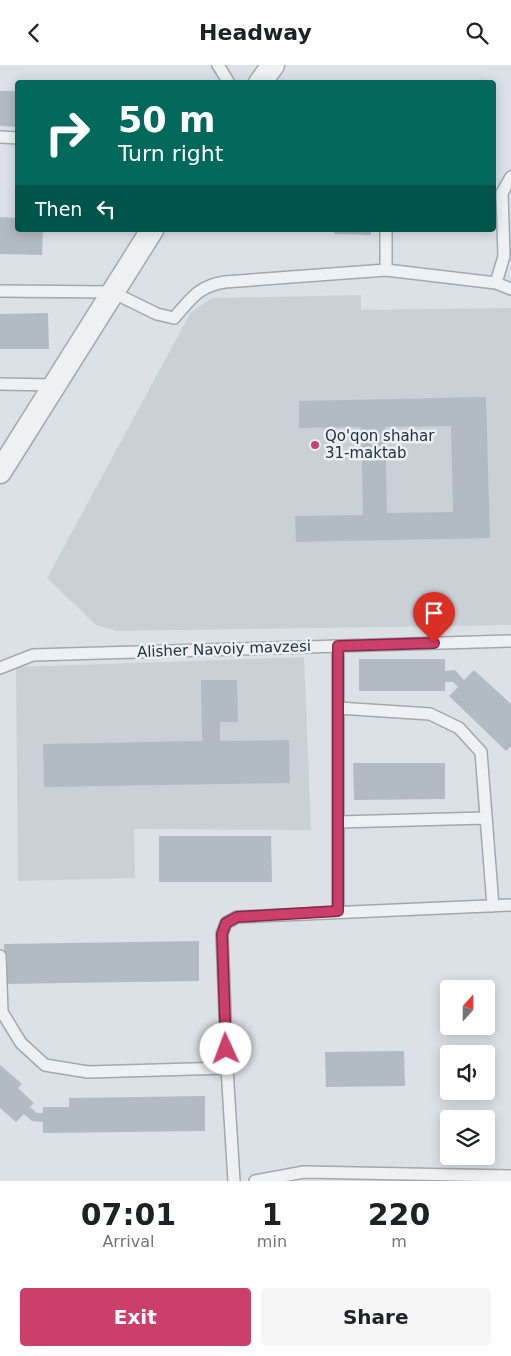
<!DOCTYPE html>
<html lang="en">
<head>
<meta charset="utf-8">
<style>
	body { margin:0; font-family:"DejaVu Sans",sans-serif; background:#f6f6f6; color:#202124; height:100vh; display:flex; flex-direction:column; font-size:19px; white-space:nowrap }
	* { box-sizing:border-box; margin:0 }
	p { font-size:16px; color:#757577 }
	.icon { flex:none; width:28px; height:28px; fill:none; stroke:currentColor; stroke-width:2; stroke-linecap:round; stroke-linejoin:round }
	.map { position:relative; height:1116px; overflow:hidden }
	.sheet { display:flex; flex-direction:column; background:#fff; flex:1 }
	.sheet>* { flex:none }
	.hud { position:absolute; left:15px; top:15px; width:481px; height:152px; border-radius:5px; box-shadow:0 2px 12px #0003; background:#00695c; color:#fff; overflow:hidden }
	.needle { width:32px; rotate:21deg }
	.buttons { position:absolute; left:440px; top:915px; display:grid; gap:10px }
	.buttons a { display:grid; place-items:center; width:55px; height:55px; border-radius:5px; background:#fff; box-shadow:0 2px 12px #0003; font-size:25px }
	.pin { position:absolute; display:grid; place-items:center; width:42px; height:42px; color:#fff; margin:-51px -21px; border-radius:50% 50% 50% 0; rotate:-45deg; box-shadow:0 0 5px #0007 }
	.pin .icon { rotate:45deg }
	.me { position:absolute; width:55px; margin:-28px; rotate:358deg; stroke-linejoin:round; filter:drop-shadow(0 0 4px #0008) }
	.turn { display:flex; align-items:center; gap:18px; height:105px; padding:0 20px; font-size:22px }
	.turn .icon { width:65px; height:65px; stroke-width:2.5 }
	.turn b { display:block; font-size:35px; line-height:42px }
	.then { display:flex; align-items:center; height:48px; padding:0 20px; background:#0003; gap:10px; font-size:19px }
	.eta { display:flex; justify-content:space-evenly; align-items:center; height:85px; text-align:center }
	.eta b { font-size:30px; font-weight:600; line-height:35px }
	.cta { display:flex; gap:10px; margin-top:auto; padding:10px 20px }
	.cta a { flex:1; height:58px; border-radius:5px; background:#cc3f6b; color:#fff; font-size:20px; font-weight:600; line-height:58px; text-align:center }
	.cta a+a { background:#f6f6f6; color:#202124 }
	header { display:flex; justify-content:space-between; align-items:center; height:65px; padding:0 20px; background:#fff; font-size:22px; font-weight:600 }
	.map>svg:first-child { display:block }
	.built { fill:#c9d1d7 }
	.building { fill:#b3bbc2; fill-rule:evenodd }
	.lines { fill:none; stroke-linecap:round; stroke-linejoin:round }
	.lane-casing { stroke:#a1a9af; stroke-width:14 }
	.street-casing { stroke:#a1a9af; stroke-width:25 }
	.lane { stroke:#eef1f4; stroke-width:11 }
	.street { stroke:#eef1f4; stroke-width:22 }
	.route-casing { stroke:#852946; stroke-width:12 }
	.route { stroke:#cc3f6b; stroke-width:9 }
	.poi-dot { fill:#cc3f6b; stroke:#eaf0f4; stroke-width:2 }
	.labels { text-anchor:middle; stroke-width:5; stroke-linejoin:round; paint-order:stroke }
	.poi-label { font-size:15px; fill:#25313b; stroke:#eaf0f4; text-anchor:start }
	.street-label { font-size:15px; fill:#25313b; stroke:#eaf0f4 }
</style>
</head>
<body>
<header><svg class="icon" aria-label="back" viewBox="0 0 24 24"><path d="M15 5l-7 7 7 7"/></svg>Headway<svg class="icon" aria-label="search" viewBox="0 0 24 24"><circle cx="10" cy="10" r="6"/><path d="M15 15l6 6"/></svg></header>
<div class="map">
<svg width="511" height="1116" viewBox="0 0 511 1116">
	<rect width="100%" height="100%" fill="#dbe1e6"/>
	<path class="built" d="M 361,230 L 361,245 L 511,243 L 511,560 L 117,566 L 96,560 L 47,513 L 191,247 L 212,233 Z
		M 304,592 L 311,765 L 134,764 L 135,813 L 18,816 L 16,602 Z"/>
	<path class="building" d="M 0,26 L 18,26 L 18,62 L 0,61 Z
		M 0,152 L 18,153 L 18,165 L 43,165 L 42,190 L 0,189 Z
		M 334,165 L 371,165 L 371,170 L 334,169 Z
		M 48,248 L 49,284 L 0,284 L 0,249 Z
		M 486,332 L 490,473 L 296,477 L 295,451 L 363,450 L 361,362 L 299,363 L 299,336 ZM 451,361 L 453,447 L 387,448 L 385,362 Z
		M 359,594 L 445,594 L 445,606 L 455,605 L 464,615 L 474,605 L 511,639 L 511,681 L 506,686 L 449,631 L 458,622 L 453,617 L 445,617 L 445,626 L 359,626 Z
		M 201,615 L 237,615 L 238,657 L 220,657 L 220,676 L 289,675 L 290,718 L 44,722 L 43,679 L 202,676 Z
		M 353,698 L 445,698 L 445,734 L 354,735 Z
		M 159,771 L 271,771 L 272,817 L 159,817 Z
		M 199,876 L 199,916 L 4,919 L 4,879 Z
		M 404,986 L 405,1021 L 326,1022 L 325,987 Z
		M 0,1000 L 22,1019 L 18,1023 L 34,1038 L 30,1042 L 37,1048 L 43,1048 L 43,1042 L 69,1042 L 69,1033 L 205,1031 L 205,1066 L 43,1068 L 43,1057 L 32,1056 L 24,1049 L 16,1057 L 0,1043 Z"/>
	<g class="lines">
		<defs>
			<path id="lane" d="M 218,0 L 229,18
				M 0,72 L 18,73
				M 386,205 L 386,165
				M 496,218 L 504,191 L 502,128 L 511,112
				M 0,226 L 112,227 L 157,249 L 174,253 C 191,234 198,221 225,217 L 386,205 L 496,218 L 511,224
				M 0,319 L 54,320
				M 338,581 L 338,846
				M 0,603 L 33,590 L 511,576
				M 338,643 L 430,649 L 459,663 L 481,687 L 493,841
				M 338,757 L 486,753
				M 0,891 L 2,947 L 21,978 L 45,1000 L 88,1007 L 227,1003
				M 234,1116 L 227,1003 L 222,869 L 226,858 L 237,852 L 511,840
				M 255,1116 L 304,1107 L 511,1111"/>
			<path id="street" d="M 260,18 L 273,0
				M 0,407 L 152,165"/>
		</defs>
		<use href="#lane" class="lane-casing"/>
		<use href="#street" class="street-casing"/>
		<use href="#lane" class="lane"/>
		<use href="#street" class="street"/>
	</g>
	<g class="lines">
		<defs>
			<path id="route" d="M 226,984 L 222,869 L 226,858 L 237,852 L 338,846 L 338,581 L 434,578"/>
		</defs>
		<use href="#route" class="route-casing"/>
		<use href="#route" class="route"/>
	</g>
	<circle class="poi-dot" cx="315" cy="380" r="5"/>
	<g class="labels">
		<g class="poi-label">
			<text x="325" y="376">Qo'qon shahar<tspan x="325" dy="17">31-maktab</tspan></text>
		</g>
		<g class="street-label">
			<text transform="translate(224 584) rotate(-2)" y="5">Alisher Navoiy mavzesi</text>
		</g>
	</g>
</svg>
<div class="buttons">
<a><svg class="needle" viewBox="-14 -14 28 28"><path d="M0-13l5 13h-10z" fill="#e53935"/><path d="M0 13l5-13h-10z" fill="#757577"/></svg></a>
<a><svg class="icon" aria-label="sound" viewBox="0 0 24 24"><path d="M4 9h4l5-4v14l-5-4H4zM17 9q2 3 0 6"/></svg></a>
<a><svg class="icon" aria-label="layers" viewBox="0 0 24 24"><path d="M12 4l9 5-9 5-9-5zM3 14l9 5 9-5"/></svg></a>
</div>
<div class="pin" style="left:434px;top:578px;background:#d93025"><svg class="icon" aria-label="arrive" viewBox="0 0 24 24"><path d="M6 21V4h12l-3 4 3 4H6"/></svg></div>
<svg class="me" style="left:226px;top:984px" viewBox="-20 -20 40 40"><circle r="19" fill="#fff"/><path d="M0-13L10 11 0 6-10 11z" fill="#cc3f6b"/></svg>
<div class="hud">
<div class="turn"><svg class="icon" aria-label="right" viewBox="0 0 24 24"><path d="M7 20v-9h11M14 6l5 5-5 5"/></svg><div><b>50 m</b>Turn right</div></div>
<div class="then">Then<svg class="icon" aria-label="left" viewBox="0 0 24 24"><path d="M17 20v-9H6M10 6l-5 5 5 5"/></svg></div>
</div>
</div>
<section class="sheet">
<div class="eta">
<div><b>07:01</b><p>Arrival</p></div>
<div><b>1</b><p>min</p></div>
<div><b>220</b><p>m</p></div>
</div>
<div class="cta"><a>Exit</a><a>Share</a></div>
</section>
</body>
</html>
